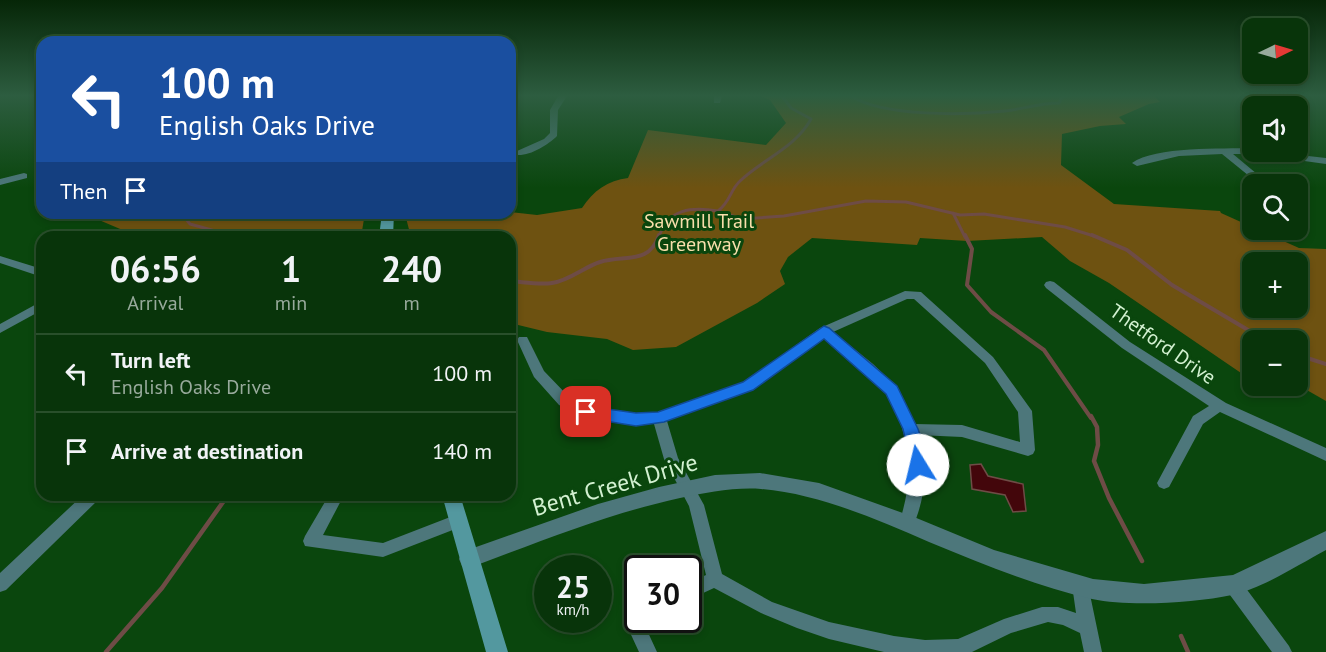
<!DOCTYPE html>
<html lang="en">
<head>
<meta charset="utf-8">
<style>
	body { margin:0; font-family:"PT Sans",sans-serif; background:#163f18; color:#f1f3f6; height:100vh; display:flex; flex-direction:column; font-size:22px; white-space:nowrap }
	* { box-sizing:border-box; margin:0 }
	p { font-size:20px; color:#98aa9c }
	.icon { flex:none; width:33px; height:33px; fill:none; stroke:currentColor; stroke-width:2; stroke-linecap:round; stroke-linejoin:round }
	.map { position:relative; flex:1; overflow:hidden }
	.details { position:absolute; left:36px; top:231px; width:480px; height:270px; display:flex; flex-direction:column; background:#08340a; border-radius:18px; box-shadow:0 3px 9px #0003,0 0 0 2px #294f2b }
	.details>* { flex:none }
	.top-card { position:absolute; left:36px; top:36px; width:480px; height:183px; border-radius:18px; box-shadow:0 3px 9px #0003,0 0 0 2px #294f2b; background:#1a4fa0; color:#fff; overflow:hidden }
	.needle { width:39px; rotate:85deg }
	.fabs { position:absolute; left:1242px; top:18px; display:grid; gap:12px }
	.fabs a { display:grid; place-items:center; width:66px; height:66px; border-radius:12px; background:#08340a; box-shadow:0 3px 9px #0003,0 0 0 2px #294f2b; font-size:30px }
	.speed { position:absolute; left:534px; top:555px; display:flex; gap:12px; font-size:30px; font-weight:700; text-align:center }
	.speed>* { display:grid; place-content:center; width:78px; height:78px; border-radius:50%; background:#08340a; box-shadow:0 3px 9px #0003,0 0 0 2px #294f2b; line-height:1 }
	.speed small { font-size:15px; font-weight:400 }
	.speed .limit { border:3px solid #111; border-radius:9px; background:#fff; color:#111 }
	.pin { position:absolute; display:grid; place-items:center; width:51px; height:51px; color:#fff; margin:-26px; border-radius:12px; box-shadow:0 3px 9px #0006 }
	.me { position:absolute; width:66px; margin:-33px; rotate:351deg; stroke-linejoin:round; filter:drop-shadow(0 0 4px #0008) }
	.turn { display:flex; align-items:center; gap:21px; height:126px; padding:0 24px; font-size:27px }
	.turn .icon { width:78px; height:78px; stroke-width:2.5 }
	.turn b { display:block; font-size:42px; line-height:51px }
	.then { display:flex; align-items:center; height:57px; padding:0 24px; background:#0003; gap:12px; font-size:22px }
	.eta { display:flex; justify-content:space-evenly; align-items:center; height:102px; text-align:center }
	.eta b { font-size:36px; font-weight:600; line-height:42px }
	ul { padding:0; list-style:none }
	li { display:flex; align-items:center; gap:18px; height:78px; padding:0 24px; border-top:2px solid #294f2b }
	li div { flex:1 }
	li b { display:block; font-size:22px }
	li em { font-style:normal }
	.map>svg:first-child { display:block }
	.green { fill:#6e5211; fill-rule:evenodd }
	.water { fill:#43060b; stroke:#6e4c46; stroke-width:1.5 }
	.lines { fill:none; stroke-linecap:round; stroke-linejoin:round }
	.stream-far2 { stroke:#6e4c46; stroke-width:3 }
	.stream-far1 { stroke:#6e4c46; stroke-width:4 }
	.stream { stroke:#6e4c46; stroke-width:4.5 }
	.minor { fill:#4d777b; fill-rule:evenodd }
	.tertiary { fill:#4d777b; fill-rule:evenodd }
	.secondary { fill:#53989f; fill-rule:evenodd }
	.route { fill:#1a73e8; stroke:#114b97; stroke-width:1.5 }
	.labels { text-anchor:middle; stroke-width:6; stroke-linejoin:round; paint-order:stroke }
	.park-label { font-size:20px; fill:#f8deab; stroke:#0a460d }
	.street-label { font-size:20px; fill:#d3f1d1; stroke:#0a460d }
	.near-street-label { font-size:24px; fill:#d3f1d1; stroke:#0a460d }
</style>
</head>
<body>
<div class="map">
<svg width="1326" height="652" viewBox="0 0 1326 652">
	<rect width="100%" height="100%" fill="#0a460d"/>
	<path class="green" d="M 761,96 L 1154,96 L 1160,102 L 1149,104 L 1119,117 L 1126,124 L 1100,126 L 1062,134 L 1061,165 L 1114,204 L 1220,211 L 1221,213 L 1299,248 L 1326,249 L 1326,401 L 1298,385 L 1298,340 L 1252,340 L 1252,375 L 1241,373 L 1109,283 L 1070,261 L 1042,237 L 967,241 L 920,238 L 917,245 L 812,238 L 788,257 L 780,271 L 785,284 L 757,303 L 676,347 L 633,350 L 607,339 L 547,332 L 510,323 L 510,237 L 411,237 L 406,218 L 442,213 L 510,212 L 537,215 L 582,208 C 593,191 608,180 628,178 L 648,130 L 766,145 L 786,123 L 770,100 ZM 1252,262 L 1298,262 L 1298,308 L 1252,308 Z
		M 100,213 L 365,213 L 361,237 L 139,237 L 99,220 Z"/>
	<path class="water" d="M 981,464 L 988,476 L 1023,484 L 1026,511 L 1013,512 L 1005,495 L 972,489 L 970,465 Z"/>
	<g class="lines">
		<path class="stream-far2" d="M 851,96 C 884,117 965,115 1005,111 C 1023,109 1040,103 1059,103 L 1062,97 L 1067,96
			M 718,211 L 742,219 L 784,216 L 866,201 L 906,202 L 960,215 L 984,214 L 1065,227 L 1097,237
			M 181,213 L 190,224 L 237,237
			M 953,213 L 965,237
			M 659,237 C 668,208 692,207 718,211 C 731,201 730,190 740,181 C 763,159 795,148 811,119 L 791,108 L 782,96"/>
		<path class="stream-far1" d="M 232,235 L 239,237
			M 965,235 L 972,249 L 967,285 L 991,312 L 1044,350 L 1091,418
			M 1092,235 L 1127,250 L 1172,285 L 1265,340
			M 510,281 C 524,282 539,285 552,283 C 569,281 584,267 600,262 C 623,254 649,266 659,235
			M 1298,355 L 1326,364"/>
		<path class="stream" d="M 1091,416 L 1097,427 L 1098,445 L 1094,461 L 1109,498 L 1142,561
			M 1181,636 L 1188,652
			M 106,652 L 162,588 L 228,495"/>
		<path class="minor" d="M 558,96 L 567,96 L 558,110 L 557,136 C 548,145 530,156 517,155 L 517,151 L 544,139 L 550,133 L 550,110 Z
			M 714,96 L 722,96 L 720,103 L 714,103 Z
			M 1252,148 L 1252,152 L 1273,152 L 1326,158 L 1326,164 L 1253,154 L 1233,154 L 1269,184 L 1259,184 L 1222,154 L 1179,156 L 1137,166 L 1132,163 C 1155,146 1223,149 1252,148 Z
			M 24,173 L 27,174 L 27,178 L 0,185 L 0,179 Z
			M 0,256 L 42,269 L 42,277 L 0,263 Z
			M 1050,281 L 1054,282 L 1130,342 L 1226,403 L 1326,448 L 1326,461 L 1220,412 L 1203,424 L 1169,487 L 1164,489 L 1159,487 L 1157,483 L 1193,416 L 1209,406 L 1122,348 L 1046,288 L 1044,285 L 1046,282 Z
			M 905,291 L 921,292 L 993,357 L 1032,411 L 1035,450 L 1033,454 L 1028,456 L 962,437 L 918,435 C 928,465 926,499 912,528 L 907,530 L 902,528 L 899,523 C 912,485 912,451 897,414 C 894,409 892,402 889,397 C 874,373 845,356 824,337 L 753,389 L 667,421 L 678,458 L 704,505 L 722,574 L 772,602 L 829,622 L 894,636 L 925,640 L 958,639 L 1004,619 L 1042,607 L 1058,607 L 1076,613 L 1072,585 L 1074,579 L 1080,577 L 1086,579 L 1088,585 L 1102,652 L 1084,652 L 1080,633 L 1063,625 L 1048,622 L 1011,633 L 972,652 L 884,652 L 829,639 L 797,628 L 761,613 L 714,588 L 688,600 L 688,583 L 706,575 L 689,506 L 664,459 L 654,424 L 636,424 L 586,417 L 559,405 L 534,377 L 517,340 L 519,337 L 527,337 L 544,371 L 569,397 L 588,407 L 636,414 L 659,413 L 743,383 L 820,328 ZM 907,299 L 914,299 L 985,363 L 1018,412 L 1020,442 L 962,425 L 914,424 L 896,386 L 873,364 L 833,332 Z
			M 42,301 L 42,310 L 0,333 L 0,324 Z
			M 83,495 L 100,495 L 98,500 L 6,590 L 0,592 L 0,573 Z
			M 329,495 L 344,495 L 323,535 L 383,543 L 458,514 L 463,516 L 466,521 L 463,526 L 383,557 L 305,546 L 303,541 L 305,536 Z
			M 1233,577 L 1239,579 L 1289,646 L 1292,652 L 1272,652 L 1227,591 L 1225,585 L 1227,579 Z
			M 638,611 L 638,620 L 646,620 L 645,626 L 657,652 L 639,652 L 627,626 L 632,613 Z"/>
		<path class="tertiary" d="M 760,473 L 819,483 L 914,517 L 994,550 L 1093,579 L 1144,584 L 1233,575 L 1326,531 L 1326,550 C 1298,565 1263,588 1232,595 C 1194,603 1129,607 1092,599 C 1036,586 982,564 929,542 C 876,519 819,494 761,489 C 734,487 706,493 680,498 C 607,514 539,542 469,568 L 462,566 L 459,559 L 462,552 L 598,504 L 659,487 L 715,475 Z"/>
		<path class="secondary" d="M 382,213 L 394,213 L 393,237 L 379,237 Z
			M 442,495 L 460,495 L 508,652 L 486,652 Z"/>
	</g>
	<linearGradient id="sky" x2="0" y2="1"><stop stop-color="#062607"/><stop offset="0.51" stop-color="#2d5d40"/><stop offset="1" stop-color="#2d5d40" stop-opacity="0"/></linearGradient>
	<rect width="1326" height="188" fill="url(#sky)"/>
	<path class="route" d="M 824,326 L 829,328 L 897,386 L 918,429 L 925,448 L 926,465 L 923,470 L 918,472 L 912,470 L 903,429 L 886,394 L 824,339 L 753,390 L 664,422 L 636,426 L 586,418 L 580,417 L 578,412 L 580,408 L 586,406 L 636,413 L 658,412 L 743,382 Z"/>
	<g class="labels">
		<g class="park-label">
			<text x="699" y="228">Sawmill Trail<tspan x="699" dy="23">Greenway</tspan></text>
		</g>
		<g class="street-label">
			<text transform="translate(1163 344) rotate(35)" y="7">Thetford Drive</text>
		</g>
		<g class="near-street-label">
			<text transform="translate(615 485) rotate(-16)" y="8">Bent Creek Drive</text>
		</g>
	</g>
</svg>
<div class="fabs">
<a><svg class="needle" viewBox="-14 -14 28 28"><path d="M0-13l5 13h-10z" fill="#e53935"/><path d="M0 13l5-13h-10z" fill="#98aa9c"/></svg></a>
<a><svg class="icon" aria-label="sound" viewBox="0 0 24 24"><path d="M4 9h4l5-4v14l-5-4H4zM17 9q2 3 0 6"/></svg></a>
<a><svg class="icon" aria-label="search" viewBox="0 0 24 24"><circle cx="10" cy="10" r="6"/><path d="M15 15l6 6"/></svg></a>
<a>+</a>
<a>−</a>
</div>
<div class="speed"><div>25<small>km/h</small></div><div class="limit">30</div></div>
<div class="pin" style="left:586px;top:412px;background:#d93025"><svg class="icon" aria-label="arrive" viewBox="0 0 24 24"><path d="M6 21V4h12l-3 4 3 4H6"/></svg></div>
<svg class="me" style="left:918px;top:465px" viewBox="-20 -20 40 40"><circle r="19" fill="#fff"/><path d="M0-13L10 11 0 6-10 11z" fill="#1a73e8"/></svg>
<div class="top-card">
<div class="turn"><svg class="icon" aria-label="left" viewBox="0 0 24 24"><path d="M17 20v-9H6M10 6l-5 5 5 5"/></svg><div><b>100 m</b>English Oaks Drive</div></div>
<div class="then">Then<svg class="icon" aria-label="arrive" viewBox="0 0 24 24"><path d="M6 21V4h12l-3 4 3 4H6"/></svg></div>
</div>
<section class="details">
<div class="eta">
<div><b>06:56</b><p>Arrival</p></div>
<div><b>1</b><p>min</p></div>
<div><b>240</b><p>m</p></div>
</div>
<ul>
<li><svg class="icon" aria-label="left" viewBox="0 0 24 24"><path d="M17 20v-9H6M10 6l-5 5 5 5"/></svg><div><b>Turn left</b><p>English Oaks Drive</p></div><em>100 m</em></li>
<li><svg class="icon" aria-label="arrive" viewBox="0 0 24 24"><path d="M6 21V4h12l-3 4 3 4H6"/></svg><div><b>Arrive at destination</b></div><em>140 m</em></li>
</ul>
</section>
</div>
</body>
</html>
